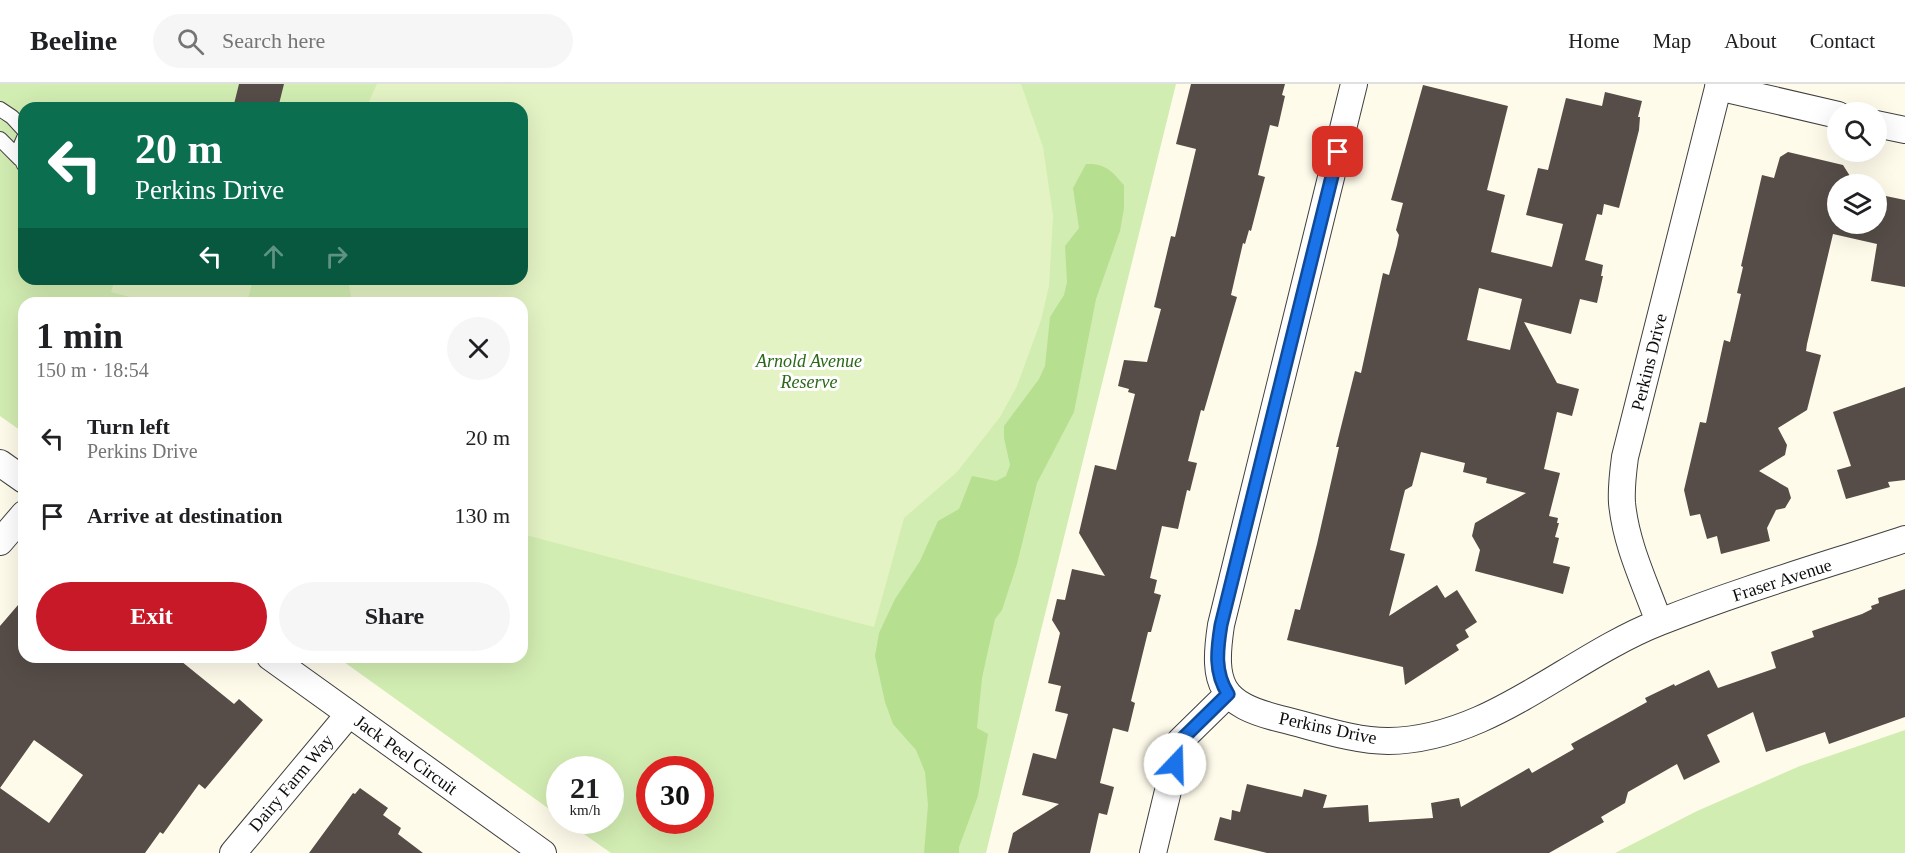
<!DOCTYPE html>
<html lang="en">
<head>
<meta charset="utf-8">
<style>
	body { margin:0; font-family:Georgia,serif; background:#f6f6f6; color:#202124; height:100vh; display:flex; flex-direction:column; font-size:22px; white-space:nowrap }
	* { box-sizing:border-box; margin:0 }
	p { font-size:20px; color:#757577 }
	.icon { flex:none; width:33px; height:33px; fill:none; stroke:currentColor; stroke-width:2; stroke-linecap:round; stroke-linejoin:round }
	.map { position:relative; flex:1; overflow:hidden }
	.side { position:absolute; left:18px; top:213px; width:510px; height:366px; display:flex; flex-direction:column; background:#fff; border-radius:18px; box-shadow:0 6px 24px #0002 }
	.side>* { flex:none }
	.guide { position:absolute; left:18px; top:18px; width:510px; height:183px; border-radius:18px; box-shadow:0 6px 24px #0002; background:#0b6e4f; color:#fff; overflow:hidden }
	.fabs { position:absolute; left:1827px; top:18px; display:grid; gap:12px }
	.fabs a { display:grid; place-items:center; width:60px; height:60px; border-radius:50%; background:#fff; box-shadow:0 6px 24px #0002; font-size:30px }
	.speed { position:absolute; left:546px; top:672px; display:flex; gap:12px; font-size:30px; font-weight:700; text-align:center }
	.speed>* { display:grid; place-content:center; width:78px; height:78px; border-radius:50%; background:#fff; box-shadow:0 6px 24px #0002; line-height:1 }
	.speed small { font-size:15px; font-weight:400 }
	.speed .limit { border:9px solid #d22; background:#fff; color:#111 }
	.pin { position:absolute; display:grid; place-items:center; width:51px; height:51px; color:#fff; margin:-26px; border-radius:12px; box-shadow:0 3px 9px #0006 }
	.me { position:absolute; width:66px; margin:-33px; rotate:21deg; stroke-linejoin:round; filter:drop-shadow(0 0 4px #0008) }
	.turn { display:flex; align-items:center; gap:21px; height:126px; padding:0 18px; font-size:27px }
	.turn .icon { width:78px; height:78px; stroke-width:2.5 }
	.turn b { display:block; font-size:42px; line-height:51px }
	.lanes { display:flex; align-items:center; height:57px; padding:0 18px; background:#0003; justify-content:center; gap:30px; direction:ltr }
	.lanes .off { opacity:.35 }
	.round { display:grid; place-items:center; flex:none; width:63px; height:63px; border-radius:32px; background:#f6f6f6 }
	.overview { display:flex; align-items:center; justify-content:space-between; height:102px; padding:0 18px }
	h1 { font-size:36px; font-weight:700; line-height:45px }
	.primary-button { display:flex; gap:12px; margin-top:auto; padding:12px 18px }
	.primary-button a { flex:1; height:69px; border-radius:36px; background:#c71927; color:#fff; font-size:24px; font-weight:700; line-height:69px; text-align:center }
	.primary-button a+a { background:#f6f6f6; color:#202124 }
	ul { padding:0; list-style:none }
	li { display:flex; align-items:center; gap:18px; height:78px; padding:0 18px }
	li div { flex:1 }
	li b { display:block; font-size:22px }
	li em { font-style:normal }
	header { display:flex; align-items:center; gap:36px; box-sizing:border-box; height:84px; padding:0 30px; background:#fff; border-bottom:2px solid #e0e0e0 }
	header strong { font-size:28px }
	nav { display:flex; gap:33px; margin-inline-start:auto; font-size:21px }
	.search { width:420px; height:54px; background:#f6f6f6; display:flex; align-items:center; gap:15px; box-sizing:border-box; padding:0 21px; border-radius:33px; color:#757577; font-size:22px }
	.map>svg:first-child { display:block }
	.green { fill:#d2edb2; fill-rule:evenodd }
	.forest { fill:#b6df90 }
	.pitch { fill:#e4f3c4 }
	.building { fill:#564d48; fill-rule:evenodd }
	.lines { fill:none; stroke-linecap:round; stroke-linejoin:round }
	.lane-casing { stroke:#3f3f3f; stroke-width:16 }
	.street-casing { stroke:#3f3f3f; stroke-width:28 }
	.lane { stroke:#fff; stroke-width:14 }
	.street { stroke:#fff; stroke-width:26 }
	.route-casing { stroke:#114b97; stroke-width:15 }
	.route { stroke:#1a73e8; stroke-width:10 }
	.labels { text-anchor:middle; stroke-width:6; stroke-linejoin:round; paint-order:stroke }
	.park-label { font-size:18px; font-style:italic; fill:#2b6918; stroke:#fff }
	.street-label { font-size:18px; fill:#0c0c0c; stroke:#fff }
</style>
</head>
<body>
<header>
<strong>Beeline</strong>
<div class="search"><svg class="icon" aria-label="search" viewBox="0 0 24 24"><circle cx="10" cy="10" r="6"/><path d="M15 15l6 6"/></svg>Search here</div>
<nav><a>Home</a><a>Map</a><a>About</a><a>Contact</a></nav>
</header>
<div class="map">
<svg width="1905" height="769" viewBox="0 0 1905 769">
	<rect width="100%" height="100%" fill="#fffbeb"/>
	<path class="green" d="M 0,0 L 1176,0 L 986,769 L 611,769 L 565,737 L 610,736 L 610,686 L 560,686 L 559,732 L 337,573 L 522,573 L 522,219 L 24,219 L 24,349 L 0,332 ZM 24,24 L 522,24 L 522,195 L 24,195 ZM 650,686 L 700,686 L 700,736 L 650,736 Z
		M 1905,646 L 1905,769 L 1615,769 L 1697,727 L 1800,682 Z"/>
	<path class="forest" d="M 1086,80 C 1105,79 1112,87 1124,101 L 1124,124 L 1120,147 L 1096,215 L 1074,328 L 1037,399 L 1017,480 L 1002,526 L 995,535 L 982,594 L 977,644 L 988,650 L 978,712 L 959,763 L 959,769 L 924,769 L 928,721 L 925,688 L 916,666 L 893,640 L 885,618 L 875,572 L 879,549 L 895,515 L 920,477 L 938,437 L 959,425 L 972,392 L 996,397 L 1006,392 L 1010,381 L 1004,354 L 1004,342 L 1039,295 L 1045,282 L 1050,233 L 1064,211 L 1067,198 L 1065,162 L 1079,144 L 1073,104 Z"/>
	<path class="pitch" d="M 377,0 L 1021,0 L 1043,63 L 1053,132 L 1049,202 L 1041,236 L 1017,302 L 1000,333 L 957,388 L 904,434 L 874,543 L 522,450 L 522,219 L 352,219 L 348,195 L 522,195 L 522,24 L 366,24 Z
		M 115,195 L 253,195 L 247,219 L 153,219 L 111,208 Z"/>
	<path class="building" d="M 239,0 L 284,0 L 278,24 L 233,24 Z
		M 1191,0 L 1285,0 L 1282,11 L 1285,12 L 1278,43 L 1270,41 L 1258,91 L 1265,93 L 1251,147 L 1249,146 L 1245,160 L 1243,159 L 1231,211 L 1237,213 L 1204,327 L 1201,326 L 1188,377 L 1197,379 L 1190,407 L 1187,406 L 1178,445 L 1162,442 L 1150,494 L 1157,496 L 1154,509 L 1161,511 L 1151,548 L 1148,548 L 1131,617 L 1135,619 L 1128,648 L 1113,644 L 1100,699 L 1114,703 L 1107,731 L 1099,729 L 1090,769 L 1008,769 L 1013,749 L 1059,720 L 1022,711 L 1033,669 L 1056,675 L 1068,630 L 1055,627 L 1061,602 L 1048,599 L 1060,549 L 1052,536 L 1057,515 L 1065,516 L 1072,485 L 1105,492 L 1079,449 L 1095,381 L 1116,386 L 1135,310 L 1128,308 L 1129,305 L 1118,302 L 1124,276 L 1147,278 L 1161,225 L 1154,223 L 1171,152 L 1175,153 L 1196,65 L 1176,60 Z
		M 1423,1 L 1508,22 L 1487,106 L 1505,111 L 1491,168 L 1552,183 L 1563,140 L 1526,131 L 1538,84 L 1548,86 L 1566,14 L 1602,22 L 1605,8 L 1642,17 L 1638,33 L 1640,33 L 1639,46 L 1619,124 L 1604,120 L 1602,131 L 1597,130 L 1585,176 L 1603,181 L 1601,192 L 1603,192 L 1597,219 L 1580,215 L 1571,250 L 1524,238 L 1557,299 L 1579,305 L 1572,332 L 1557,328 L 1544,385 L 1560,389 L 1549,432 L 1558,434 L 1557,439 L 1559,439 L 1555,453 L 1559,454 L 1553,479 L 1570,483 L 1563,510 L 1475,487 L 1480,466 L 1472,452 L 1475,439 L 1526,409 L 1486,399 L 1487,394 L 1463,388 L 1465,379 L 1421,368 L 1412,402 L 1405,406 L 1390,466 L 1405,470 L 1389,532 L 1437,501 L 1445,514 L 1457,506 L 1477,538 L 1465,546 L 1469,553 L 1456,561 L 1459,566 L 1405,601 L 1403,583 L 1287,556 L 1295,525 L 1300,526 L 1317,460 L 1339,363 L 1336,363 L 1355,287 L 1361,289 L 1383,189 L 1389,191 L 1397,161 L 1399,151 L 1396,146 L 1403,119 L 1391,116 ZM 1479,204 L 1522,215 L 1510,266 L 1467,256 Z
		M 1788,68 L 1843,81 L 1855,100 L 1838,100 L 1838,140 L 1876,140 L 1876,110 L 1905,116 L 1905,203 L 1871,197 L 1877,160 L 1833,150 L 1807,260 L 1806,267 L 1821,271 L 1807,326 L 1778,344 L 1787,361 L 1785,371 L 1759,387 L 1788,404 L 1791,414 L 1785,424 L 1776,426 L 1767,444 L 1770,457 L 1721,470 L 1717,452 L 1707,455 L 1700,430 L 1690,432 L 1684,406 L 1700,338 L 1706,339 L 1724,256 L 1730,258 L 1741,210 L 1737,209 L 1743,183 L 1741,182 L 1762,91 L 1774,94 L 1780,73 Z
		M 1905,303 L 1905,396 L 1888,398 L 1890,403 L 1846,415 L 1837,386 L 1851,382 L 1833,328 Z
		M 1905,505 L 1905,633 L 1829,660 L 1825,648 L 1766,668 L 1753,628 L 1707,651 L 1720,678 L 1684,696 L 1677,680 L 1628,708 L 1625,719 L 1601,733 L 1604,738 L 1549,769 L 1267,769 L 1214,756 L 1220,733 L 1231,736 L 1232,726 L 1240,728 L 1247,700 L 1302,713 L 1304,705 L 1327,711 L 1323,724 L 1368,721 L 1369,738 L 1433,734 L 1431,719 L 1459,714 L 1461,723 L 1529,684 L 1532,689 L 1574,665 L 1571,660 L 1647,618 L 1645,614 L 1674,600 L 1675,602 L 1709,586 L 1718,604 L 1776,584 L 1771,568 L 1814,553 L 1812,547 L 1862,530 L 1872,525 L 1871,522 L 1879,519 L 1878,514 Z
		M 24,514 L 24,573 L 176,573 L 234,620 L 239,615 L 263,636 L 205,705 L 199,700 L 163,750 L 160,748 L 145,769 L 0,769 L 0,542 ZM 34,656 L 83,691 L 49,739 L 0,704 Z
		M 360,704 L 388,724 L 383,731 L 401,744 L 398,750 L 423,769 L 309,769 L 353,709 L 355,710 Z"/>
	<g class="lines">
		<defs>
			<path id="lane" d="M 0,25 L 12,33 L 24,46
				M 24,54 L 18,68 L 24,81
				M 0,55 L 20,75"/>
			<path id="street" d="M 1354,0 L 1221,541 C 1212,601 1220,620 1281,635 C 1315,643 1353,657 1388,657 C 1490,656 1568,574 1660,538 C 1740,506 1823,482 1905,455
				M 1718,3 L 1838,31
				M 1876,40 L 1905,46
				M 0,379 L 24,396
				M 0,458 L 24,430
				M 1659,538 C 1645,499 1626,461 1622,419 C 1621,404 1623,388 1625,373 L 1719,0
				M 270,573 L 543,769
				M 233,769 L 349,630
				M 1153,769 L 1180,657 L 1228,610"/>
		</defs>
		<use href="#lane" class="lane-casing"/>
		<use href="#street" class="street-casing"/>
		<use href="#lane" class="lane"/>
		<use href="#street" class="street"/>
	</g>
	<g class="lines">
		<defs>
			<path id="route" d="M 1175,680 L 1180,657 L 1228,610 C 1214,588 1217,566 1221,541 L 1338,68"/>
		</defs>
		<use href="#route" class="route-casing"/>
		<use href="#route" class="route"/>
	</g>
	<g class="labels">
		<g class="park-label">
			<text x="809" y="283">Arnold Avenue<tspan x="809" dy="21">Reserve</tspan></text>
		</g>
		<g class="street-label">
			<text transform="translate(1649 278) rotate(-76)" y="6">Perkins Drive</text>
			<text transform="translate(1782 496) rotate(-18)" y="6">Fraser Avenue</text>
			<text transform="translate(1328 644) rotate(12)" y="6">Perkins Drive</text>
			<text transform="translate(406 671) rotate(36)" y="6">Jack Peel Circuit</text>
			<text transform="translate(291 699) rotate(-50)" y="6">Dairy Farm Way</text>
		</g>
	</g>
</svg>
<div class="fabs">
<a><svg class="icon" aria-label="search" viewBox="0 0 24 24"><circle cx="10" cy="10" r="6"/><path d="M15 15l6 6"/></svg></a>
<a><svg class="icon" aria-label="layers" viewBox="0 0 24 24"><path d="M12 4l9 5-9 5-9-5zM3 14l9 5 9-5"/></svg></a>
</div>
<div class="speed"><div>21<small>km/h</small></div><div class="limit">30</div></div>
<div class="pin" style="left:1338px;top:68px;background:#d93025"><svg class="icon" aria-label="arrive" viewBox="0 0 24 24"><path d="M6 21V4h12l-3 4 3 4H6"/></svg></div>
<svg class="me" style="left:1175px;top:680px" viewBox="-20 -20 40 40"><circle r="19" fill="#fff"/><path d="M0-13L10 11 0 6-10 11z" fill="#1a73e8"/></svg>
<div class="guide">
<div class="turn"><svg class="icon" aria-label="left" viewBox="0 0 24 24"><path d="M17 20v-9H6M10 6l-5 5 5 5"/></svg><div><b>20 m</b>Perkins Drive</div></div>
<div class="lanes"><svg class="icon" aria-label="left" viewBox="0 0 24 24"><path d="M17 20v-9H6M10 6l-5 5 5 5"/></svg><svg class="icon off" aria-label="ahead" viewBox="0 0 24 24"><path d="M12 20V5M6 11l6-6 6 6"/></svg><svg class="icon off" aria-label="right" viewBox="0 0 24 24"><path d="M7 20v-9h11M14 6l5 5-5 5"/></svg></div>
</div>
<section class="side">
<div class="overview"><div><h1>1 min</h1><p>150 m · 18:54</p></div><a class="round"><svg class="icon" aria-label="close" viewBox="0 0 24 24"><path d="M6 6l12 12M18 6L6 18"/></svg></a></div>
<ul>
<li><svg class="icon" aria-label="left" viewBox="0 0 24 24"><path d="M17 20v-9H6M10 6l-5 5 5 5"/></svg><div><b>Turn left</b><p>Perkins Drive</p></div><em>20 m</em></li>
<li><svg class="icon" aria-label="arrive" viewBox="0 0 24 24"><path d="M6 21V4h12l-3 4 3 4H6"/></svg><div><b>Arrive at destination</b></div><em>130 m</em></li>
</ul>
<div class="primary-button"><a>Exit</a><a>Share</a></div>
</section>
</div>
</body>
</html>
